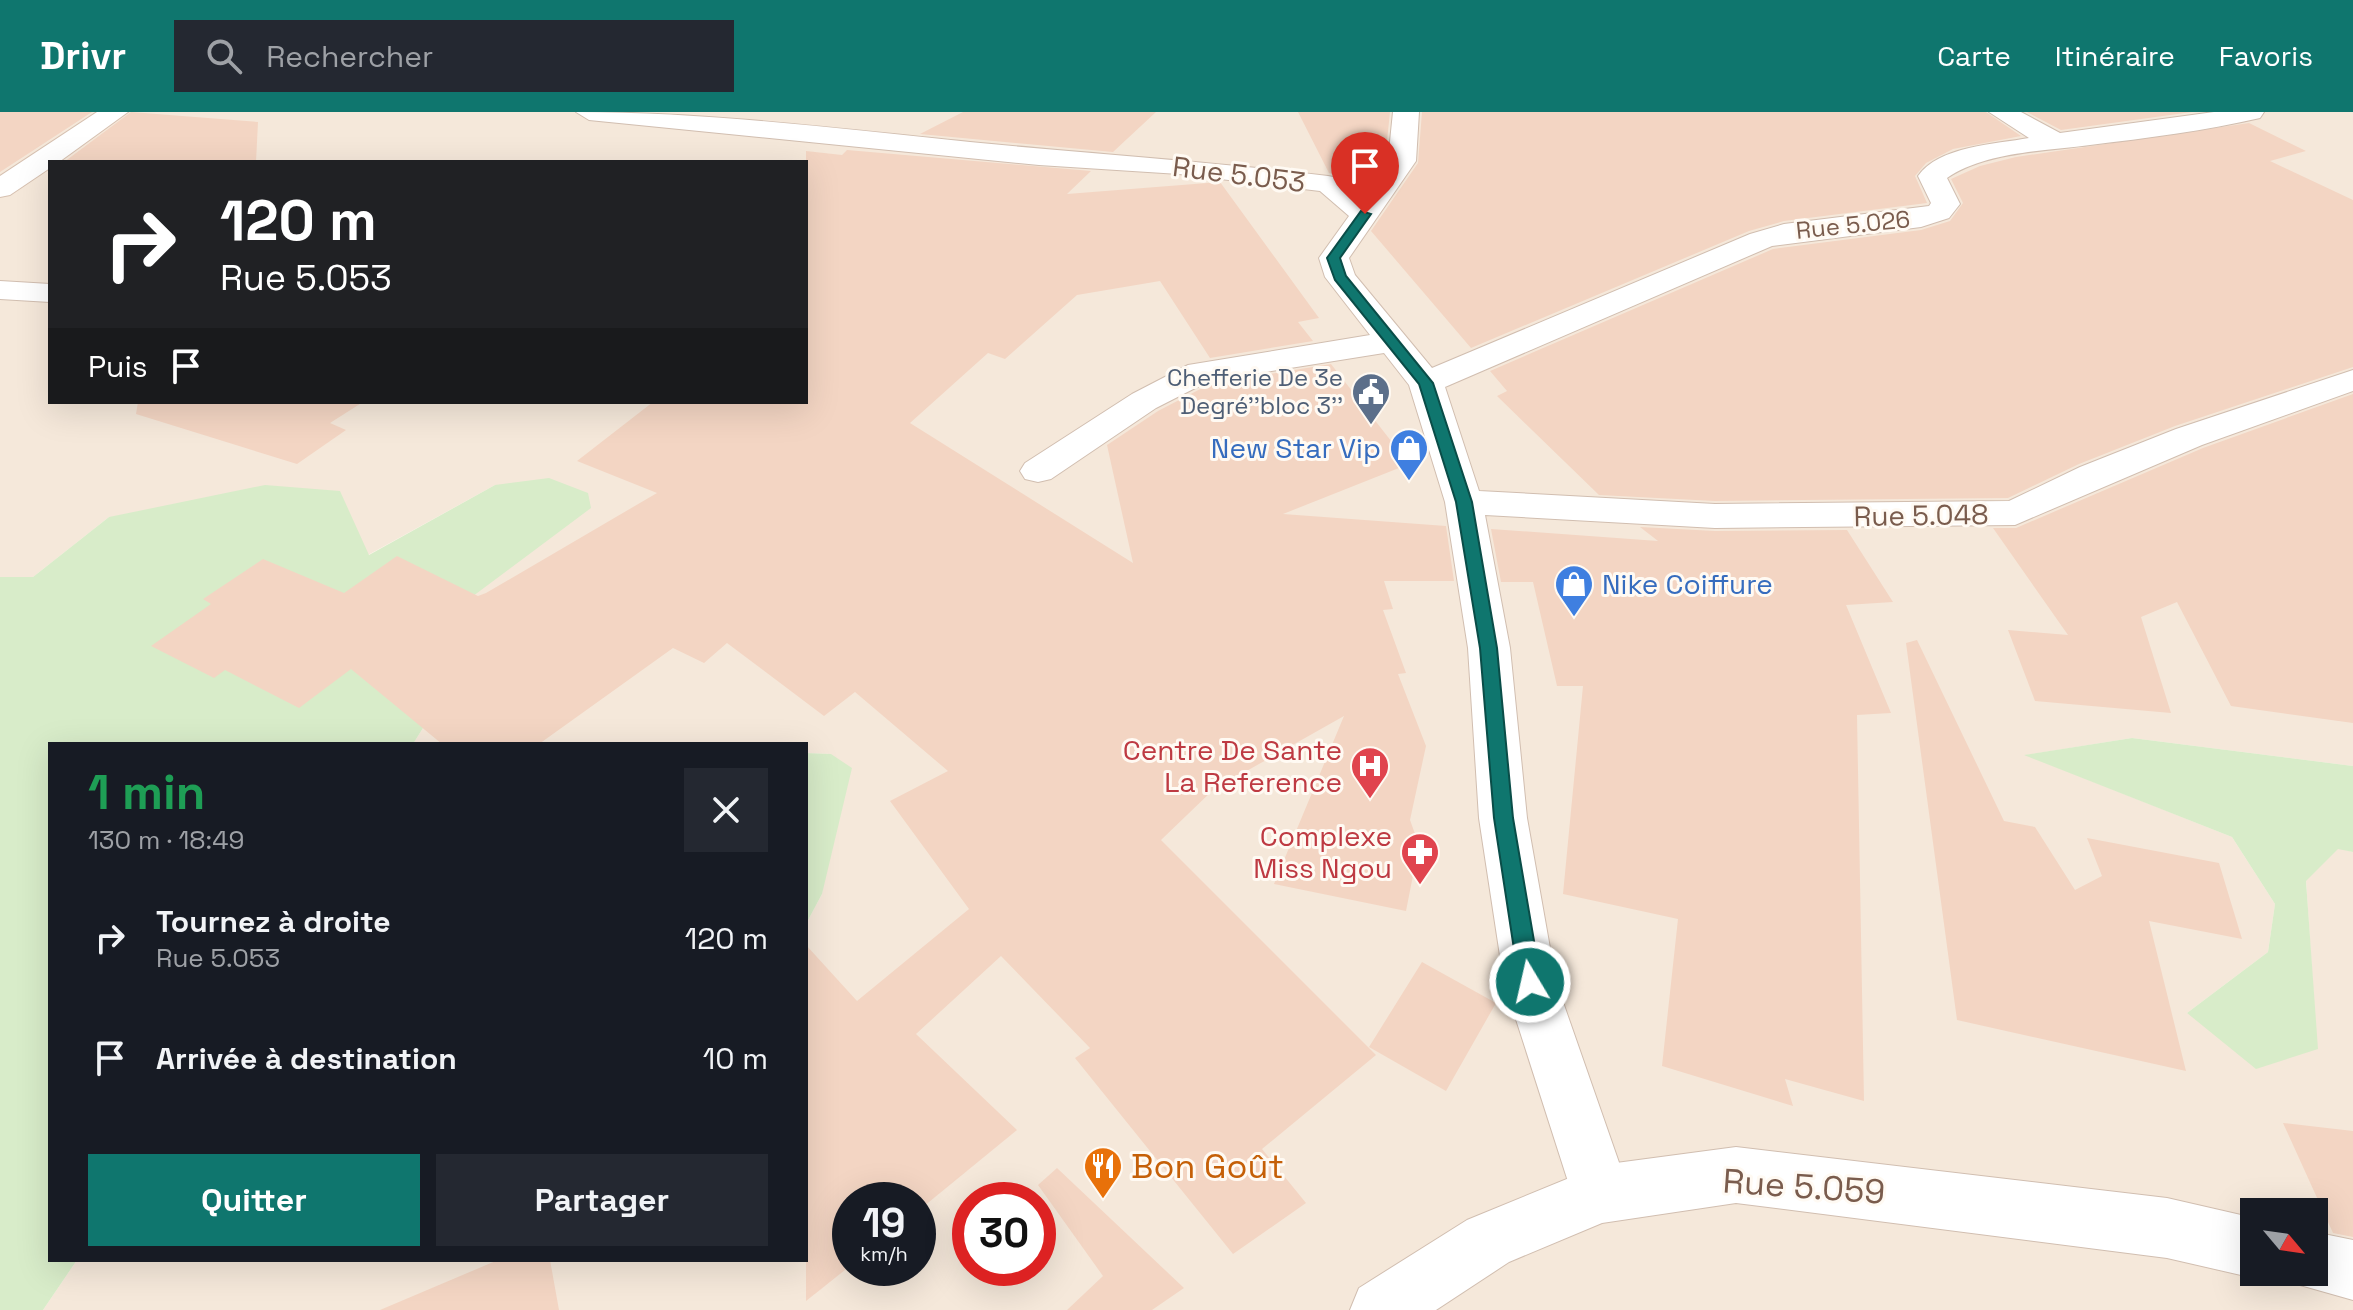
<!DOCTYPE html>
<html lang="fr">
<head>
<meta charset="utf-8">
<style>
	body { margin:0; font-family:"Space Grotesk",sans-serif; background:#242831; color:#f1f3f6; height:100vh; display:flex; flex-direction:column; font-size:30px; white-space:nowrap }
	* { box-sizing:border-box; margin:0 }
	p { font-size:26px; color:#9ea1a6 }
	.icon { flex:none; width:44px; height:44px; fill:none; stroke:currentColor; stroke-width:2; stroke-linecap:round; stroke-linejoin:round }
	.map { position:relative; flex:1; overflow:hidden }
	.side { position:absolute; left:48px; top:630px; width:760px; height:520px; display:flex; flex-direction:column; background:#171b24; border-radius:0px; box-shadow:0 8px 32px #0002 }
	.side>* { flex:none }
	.banner { position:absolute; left:48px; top:48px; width:760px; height:244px; border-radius:0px; box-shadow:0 8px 32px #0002; background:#202124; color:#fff; overflow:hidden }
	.needle { width:52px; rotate:119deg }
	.buttons { position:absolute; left:2240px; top:1086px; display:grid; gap:16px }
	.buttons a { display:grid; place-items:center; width:88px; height:88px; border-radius:0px; background:#171b24; box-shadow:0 8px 32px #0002; font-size:40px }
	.speed { position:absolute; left:832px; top:1070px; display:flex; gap:16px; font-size:40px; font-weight:700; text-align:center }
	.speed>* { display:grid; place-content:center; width:104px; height:104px; border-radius:50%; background:#171b24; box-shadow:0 8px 32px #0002; line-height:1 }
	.speed small { font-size:20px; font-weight:400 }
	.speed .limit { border:12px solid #d22; background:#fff; color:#111 }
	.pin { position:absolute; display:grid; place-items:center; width:68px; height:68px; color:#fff; margin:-82px -34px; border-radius:50% 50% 50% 0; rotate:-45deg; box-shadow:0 0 8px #0007 }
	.pin .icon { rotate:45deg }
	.me { position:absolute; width:88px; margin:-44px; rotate:351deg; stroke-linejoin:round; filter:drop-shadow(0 0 6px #0008) }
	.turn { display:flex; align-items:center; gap:28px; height:168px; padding:0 40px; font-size:36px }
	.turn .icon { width:104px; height:104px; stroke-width:2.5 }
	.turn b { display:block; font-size:56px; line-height:68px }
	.then { display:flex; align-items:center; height:76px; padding:0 40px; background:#0003; gap:16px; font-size:30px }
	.round { display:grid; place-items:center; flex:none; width:84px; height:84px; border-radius:0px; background:#242831 }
	.headline { display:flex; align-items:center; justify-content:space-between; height:136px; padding:0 40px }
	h1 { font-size:48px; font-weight:800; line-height:60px; color:#1e9e55 }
	.button { display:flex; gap:16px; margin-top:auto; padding:16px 40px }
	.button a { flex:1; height:92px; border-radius:0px; background:#0f766e; color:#fff; font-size:32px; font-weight:800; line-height:92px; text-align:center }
	.button a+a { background:#242831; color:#f1f3f6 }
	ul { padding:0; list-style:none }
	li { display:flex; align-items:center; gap:24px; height:120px; padding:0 40px }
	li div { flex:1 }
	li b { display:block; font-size:30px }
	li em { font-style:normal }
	header { display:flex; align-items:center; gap:48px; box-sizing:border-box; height:112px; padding:0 40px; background:#0f766e; color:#fff }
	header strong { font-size:38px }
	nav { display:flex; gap:44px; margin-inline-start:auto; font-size:28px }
	.search { width:560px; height:72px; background:#242831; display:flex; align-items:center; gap:20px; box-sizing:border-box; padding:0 28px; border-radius:0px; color:#9ea1a6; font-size:30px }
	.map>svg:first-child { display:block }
	.residential { fill:#f5e8da; fill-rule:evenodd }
	.green { fill:#d8ecc9 }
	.building { fill:#f3d5c3 }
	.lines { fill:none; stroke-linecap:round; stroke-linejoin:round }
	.minor-casing { stroke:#d1beb0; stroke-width:2 }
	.tertiary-casing { stroke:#d1beb0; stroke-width:2 }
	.secondary-casing { stroke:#d6c0b0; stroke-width:2 }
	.minor { fill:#fff; fill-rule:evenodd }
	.tertiary { fill:#fff; fill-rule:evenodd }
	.secondary { fill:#fff; fill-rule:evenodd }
	.route { fill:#0f766e; stroke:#0a4d48; stroke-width:2 }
	.labels { text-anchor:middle; stroke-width:6; stroke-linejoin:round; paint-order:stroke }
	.far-street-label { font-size:24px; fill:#7a5c4d; stroke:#fffaf3 }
	.far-service-label { font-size:24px; fill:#4e5e75; stroke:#fffaf3; text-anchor:end }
	.street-label { font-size:28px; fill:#7a5c4d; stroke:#fffaf3 }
	.shop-label { font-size:28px; fill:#366cbe; stroke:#fffaf3; text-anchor:end }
	.health-label { font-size:28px; fill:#be3a42; stroke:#fffaf3; text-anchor:end }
	.near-food-label { font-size:34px; fill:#c56008; stroke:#fffaf3; text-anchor:start }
	.near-street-label { font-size:34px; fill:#7a5c4d; stroke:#fffaf3 }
</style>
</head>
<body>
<header>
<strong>Drivr</strong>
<div class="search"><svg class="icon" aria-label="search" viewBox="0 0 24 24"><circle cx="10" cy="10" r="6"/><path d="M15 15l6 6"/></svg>Rechercher</div>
<nav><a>Carte</a><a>Itinéraire</a><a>Favoris</a></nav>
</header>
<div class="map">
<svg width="2353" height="1198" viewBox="0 0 2353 1198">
	<rect width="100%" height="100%" fill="#fdf6ec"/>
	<path class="residential" d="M 0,0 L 2353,0 L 2353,654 L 2132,626 L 2026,643 L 2232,725 L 2275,792 L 2268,840 L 2187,901 L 2317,936 L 2306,768 L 2338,736 L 2353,740 L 2353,1198 L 43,1198 L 77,1148 L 806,1148 L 806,812 L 822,782 L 831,642 L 806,641 L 806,632 L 413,632 L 423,616 L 495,373 L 368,443 L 109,405 L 33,465 L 0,465 ZM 50,50 L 806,50 L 806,290 L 50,290 ZM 850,1088 L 918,1088 L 918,1156 L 850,1156 ZM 970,1088 L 1038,1088 L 1038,1156 L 970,1156 ZM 2254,1100 L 2314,1100 L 2314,1160 L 2254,1160 Z"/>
	<path class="green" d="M 549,366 L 588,381 L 591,396 L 402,537 L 423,616 L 413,632 L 50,632 L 50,1148 L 77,1148 L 43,1198 L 0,1198 L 0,465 L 33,465 L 109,405 L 265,373 L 340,379 L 369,443 L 495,373 Z
		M 2132,626 L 2353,654 L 2353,740 L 2338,737 L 2306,769 L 2318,937 L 2256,957 L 2187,901 L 2268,840 L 2275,792 L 2232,725 L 2024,643 Z
		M 806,641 L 831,642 L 852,656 L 822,782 L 806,812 Z"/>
	<path class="building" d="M 0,0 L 92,0 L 0,60 Z
		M 131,0 L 258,10 L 256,50 L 64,50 Z
		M 963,0 L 1156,0 L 1113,40 L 920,22 Z
		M 1298,0 L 1390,0 L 1385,48 L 1361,81 L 1340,64 L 1329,61 Z
		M 1422,0 L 1986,0 L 2021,24 L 1953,37 L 1926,51 L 1915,64 L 1927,91 L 1784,109 L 1749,119 L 1471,236 L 1371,119 L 1418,51 Z
		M 2027,0 L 2192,0 L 2061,18 Z
		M 2249,11 L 2306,39 L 2270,49 L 2353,88 L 2353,255 L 2175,314 L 2079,352 L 2008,386 L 1715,389 L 1599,383 L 1497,284 L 1507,279 L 1490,259 L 1773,137 L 1921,118 L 1950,109 L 1963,91 L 1951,67 L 1980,54 L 2016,45 Z
		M 847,38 L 1091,59 L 1067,82 L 1220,70 L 1319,206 L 1298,210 L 1313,229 L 1210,246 L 1160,169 L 1077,183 L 1005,247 L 988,241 L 910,311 L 1133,451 L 1107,333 L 1158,299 L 1210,272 L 1331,252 L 1409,352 L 1283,402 L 1446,414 L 1454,469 L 1384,469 L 1393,497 L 1383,498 L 1406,561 L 1398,562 L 1426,634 L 1410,708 L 1419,733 L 1406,799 L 1274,772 L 1344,604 L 1213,678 L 1161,728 L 1376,943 L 1262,1037 L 1306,1091 L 1233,1142 L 1075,946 L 1090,936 L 1001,844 L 916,922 L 1017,1018 L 918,1099 L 918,1088 L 850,1088 L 850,1154 L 806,1189 L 806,833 L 857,889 L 969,797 L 890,689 L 948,659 L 855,580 L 824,604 L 727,531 L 704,551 L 673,536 L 539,632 L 442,632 L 351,557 L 299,596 L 225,558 L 214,566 L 151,534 L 211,492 L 203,487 L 263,447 L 344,481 L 397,444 L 478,484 L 486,481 L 657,381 L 577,349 L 653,290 L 806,290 L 806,39 L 842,43 Z
		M 2353,282 L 2353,611 L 2231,594 L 2177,490 L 2141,505 L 2171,601 L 2035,589 L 2008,518 L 2068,523 L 1993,416 L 2016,416 L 2203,336 Z
		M 138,290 L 363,290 L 330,311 L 346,318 L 297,352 L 136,302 Z
		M 1640,415 L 1715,419 L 1847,418 L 1893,490 L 1846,493 L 1891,601 L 1857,603 L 1864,989 L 1785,967 L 1793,994 L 1662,954 L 1678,807 L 1563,782 L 1583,574 L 1557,574 L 1533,470 L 1501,470 L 1491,417 L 1658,429 Z
		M 1917,528 L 2004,709 L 2035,715 L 2075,778 L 2102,764 L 2087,726 L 2219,751 L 2242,827 L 2149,809 L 2186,959 L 1957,908 L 1906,531 Z
		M 1422,850 L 1496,891 L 1446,979 L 1369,935 Z
		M 2283,1011 L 2353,1019 L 2353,1125 L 2333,1121 Z
		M 1057,1056 L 1184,1176 L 1152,1198 L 1067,1198 L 1103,1164 L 1038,1073 Z
		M 498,1148 L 550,1148 L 559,1198 L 380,1198 Z"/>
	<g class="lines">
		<defs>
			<path id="minor" d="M 576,0 C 708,0 839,17 970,30 C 1090,42 1209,49 1328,64 L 1338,66 L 1362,85 L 1388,49 L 1393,0 L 1419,0 L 1416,49 L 1349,146 L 1355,163 L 1432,256 L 1750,122 L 1784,112 L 1929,94 L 1931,91 L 1918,64 C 1939,34 1996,32 2029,26 L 1989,0 L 2021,0 L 2060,21 L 2214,0 L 2264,0 L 2260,6 C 2204,19 2147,26 2090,33 C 2045,39 1985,40 1947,66 L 1960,92 L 1949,106 L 1921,115 L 1772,134 L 1445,275 L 1479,379 L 1715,392 L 2009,389 L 2080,355 L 2176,317 L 2353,258 L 2353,279 L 2202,333 L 2015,413 L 1715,416 L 1485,403 L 1510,536 L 1527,706 L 1556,870 L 1630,1082 L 1622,1102 L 1601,1111 L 1580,1102 L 1572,1082 L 1504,870 L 1479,706 L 1468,536 L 1445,390 L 1409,273 L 1384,241 L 1209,269 L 1156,296 L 1051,367 L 1038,370 L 1025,367 L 1020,359 L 1025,351 L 1132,282 L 1188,253 L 1370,223 L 1325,165 L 1319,146 L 1349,104 L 1320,79 L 1179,62 L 1039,53 L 589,8 Z
				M 0,169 L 50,172 L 50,190 L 0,187 Z"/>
			<path id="tertiary" d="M 1736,1035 L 2167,1086 L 2254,1106 L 2254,1160 L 2269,1160 L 2254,1166 L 2167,1146 L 1736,1091 L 1602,1111 L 1509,1150 L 1436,1198 L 1350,1198 L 1359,1176 L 1467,1108 L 1601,1053 Z
				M 2314,1120 L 2353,1128 L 2353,1188 L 2293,1171 L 2288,1160 L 2314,1160 Z"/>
			<path id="secondary" d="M 97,0 L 128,0 L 59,50 L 50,50 L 50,56 L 10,83 L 0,85 L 0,64 Z"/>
		</defs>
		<use href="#minor" class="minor-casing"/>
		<use href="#tertiary" class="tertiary-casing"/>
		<use href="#secondary" class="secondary-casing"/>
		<use href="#minor" class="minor"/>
		<use href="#tertiary" class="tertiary"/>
		<use href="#secondary" class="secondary"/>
	</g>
	<path class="route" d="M 1361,99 L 1371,102 L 1340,146 L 1346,164 L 1433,271 L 1472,390 L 1497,536 L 1513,706 L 1541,870 L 1538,877 L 1530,880 L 1523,877 L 1519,870 L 1494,706 L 1480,536 L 1456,390 L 1419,272 L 1335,168 L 1327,146 Z"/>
	<defs>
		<symbol id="civic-pin" viewBox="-11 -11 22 30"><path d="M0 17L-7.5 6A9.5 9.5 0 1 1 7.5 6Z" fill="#5c6f8a" stroke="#fffaf3"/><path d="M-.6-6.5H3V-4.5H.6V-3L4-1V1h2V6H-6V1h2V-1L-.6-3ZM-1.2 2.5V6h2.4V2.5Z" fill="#fff"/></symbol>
		<symbol id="shop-pin" viewBox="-11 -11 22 30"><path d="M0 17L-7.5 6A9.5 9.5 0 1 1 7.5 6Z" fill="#3f7fe0" stroke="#fffaf3"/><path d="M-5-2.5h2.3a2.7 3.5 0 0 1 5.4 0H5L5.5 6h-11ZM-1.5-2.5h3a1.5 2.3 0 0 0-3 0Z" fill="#fff"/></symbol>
		<symbol id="hospital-pin" viewBox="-11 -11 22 30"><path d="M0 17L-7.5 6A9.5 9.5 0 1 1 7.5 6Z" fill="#e0444e" stroke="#fffaf3"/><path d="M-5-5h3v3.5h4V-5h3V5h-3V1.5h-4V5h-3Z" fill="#fff"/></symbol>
		<symbol id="pharmacy-pin" viewBox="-11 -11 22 30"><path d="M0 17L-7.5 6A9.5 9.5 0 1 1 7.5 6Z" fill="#e0444e" stroke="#fffaf3"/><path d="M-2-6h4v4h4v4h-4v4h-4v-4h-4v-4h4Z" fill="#fff"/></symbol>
		<symbol id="restaurant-pin" viewBox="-11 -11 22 30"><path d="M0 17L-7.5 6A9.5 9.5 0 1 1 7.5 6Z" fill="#e8710a" stroke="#fffaf3"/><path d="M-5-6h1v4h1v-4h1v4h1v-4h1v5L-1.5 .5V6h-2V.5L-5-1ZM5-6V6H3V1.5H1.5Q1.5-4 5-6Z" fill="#fff"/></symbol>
	</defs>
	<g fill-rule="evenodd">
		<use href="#civic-pin" x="1349" y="258" width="44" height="60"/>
		<use href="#shop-pin" x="1387" y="314" width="44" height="60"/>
		<use href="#shop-pin" x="1552" y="450" width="44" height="60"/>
		<use href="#hospital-pin" x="1348" y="632" width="44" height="60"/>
		<use href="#pharmacy-pin" x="1398" y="718" width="44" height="60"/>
		<use href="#restaurant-pin" x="1081" y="1032" width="44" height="60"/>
	</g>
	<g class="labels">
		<g class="far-street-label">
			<text transform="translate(1853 113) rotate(-6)" y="8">Rue 5.026</text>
		</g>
		<g class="far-service-label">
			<text x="1343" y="274">Chefferie De 3e<tspan x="1343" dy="28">Degré''bloc 3''</tspan></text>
		</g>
		<g class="street-label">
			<text transform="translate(1239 62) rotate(7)" y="10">Rue 5.053</text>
			<text transform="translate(1921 403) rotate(-1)" y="10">Rue 5.048</text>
		</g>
		<g class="shop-label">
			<text x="1381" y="346">New Star Vip</text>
			<text x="1602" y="482" text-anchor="start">Nike Coiffure</text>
		</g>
		<g class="health-label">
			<text x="1342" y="648">Centre De Sante<tspan x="1342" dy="32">La Reference</tspan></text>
			<text x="1392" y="734">Complexe<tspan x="1392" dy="32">Miss Ngou</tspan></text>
		</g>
		<g class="near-food-label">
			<text x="1131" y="1066">Bon Goût</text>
		</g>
		<g class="near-street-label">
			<text transform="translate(1804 1074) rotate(4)" y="12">Rue 5.059</text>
		</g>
	</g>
</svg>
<div class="buttons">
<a><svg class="needle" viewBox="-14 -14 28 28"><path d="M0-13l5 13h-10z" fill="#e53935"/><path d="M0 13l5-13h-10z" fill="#9ea1a6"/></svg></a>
</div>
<div class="speed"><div>19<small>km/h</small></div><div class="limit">30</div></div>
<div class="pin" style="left:1365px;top:102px;background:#d93025"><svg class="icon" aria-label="arrive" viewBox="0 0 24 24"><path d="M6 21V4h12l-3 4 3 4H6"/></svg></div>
<svg class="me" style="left:1530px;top:870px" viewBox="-20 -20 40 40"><circle r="17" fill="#0f766e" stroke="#fff" stroke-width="3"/><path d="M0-11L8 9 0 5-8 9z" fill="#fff"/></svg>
<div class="banner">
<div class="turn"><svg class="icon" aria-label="right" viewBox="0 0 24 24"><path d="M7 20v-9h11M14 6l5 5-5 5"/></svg><div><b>120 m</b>Rue 5.053</div></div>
<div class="then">Puis<svg class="icon" aria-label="arrive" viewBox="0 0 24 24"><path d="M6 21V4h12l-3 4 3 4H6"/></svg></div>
</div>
<section class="side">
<div class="headline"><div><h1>1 min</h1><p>130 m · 18:49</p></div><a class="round"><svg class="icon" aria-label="close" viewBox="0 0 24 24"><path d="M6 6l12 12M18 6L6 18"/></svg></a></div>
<ul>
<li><svg class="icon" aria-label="right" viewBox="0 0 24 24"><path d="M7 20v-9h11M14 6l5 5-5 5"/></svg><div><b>Tournez à droite</b><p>Rue 5.053</p></div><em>120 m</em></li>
<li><svg class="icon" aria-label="arrive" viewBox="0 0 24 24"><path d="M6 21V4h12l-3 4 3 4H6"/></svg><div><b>Arrivée à destination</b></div><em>10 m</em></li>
</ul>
<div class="button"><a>Quitter</a><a>Partager</a></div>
</section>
</div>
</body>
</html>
